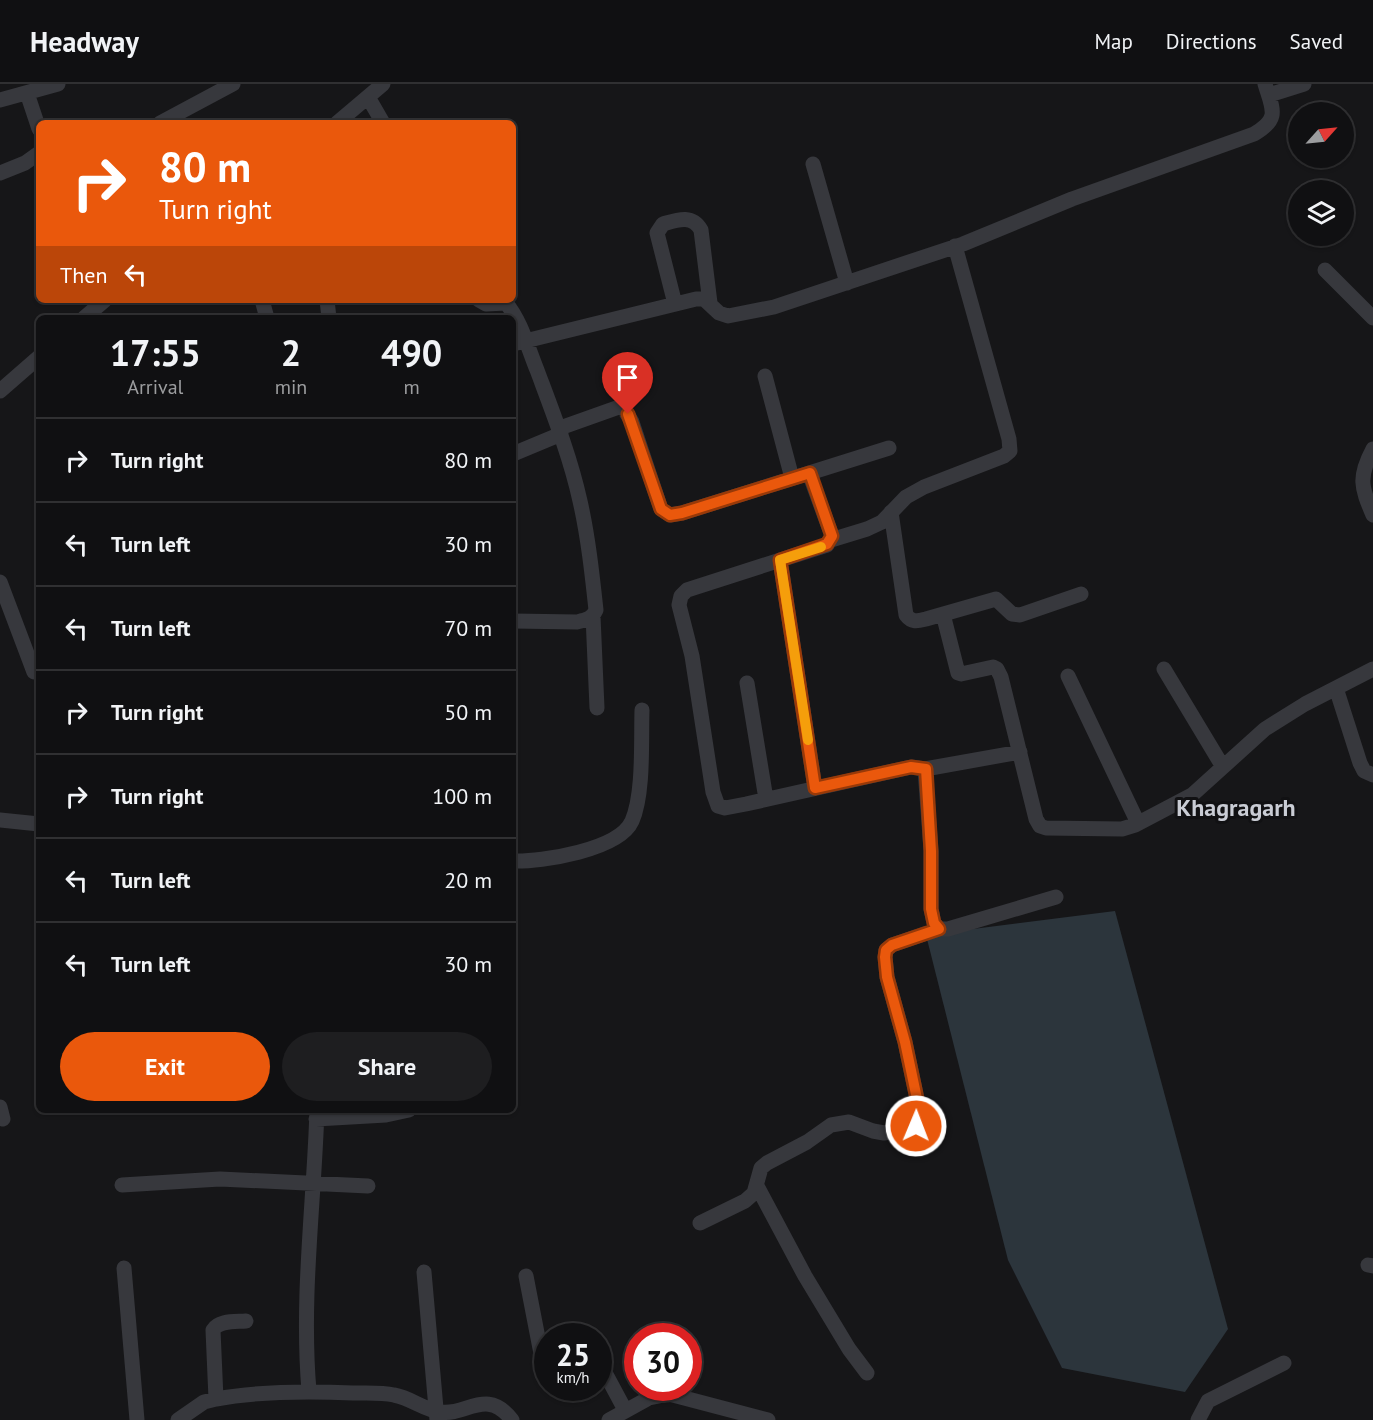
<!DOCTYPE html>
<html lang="en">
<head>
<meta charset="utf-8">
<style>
	body { margin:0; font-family:"PT Sans",sans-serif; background:#1e1e20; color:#f1f3f6; height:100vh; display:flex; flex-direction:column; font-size:22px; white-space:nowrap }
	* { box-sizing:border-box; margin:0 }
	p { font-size:20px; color:#9c9d9f }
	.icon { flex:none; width:33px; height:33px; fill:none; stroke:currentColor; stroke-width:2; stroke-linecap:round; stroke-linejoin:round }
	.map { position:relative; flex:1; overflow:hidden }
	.drawer { position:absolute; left:36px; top:231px; width:480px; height:798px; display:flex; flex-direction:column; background:#101012; border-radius:9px; box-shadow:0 2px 4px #0004,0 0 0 2px #303032 }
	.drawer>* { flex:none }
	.top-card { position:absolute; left:36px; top:36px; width:480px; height:183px; border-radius:9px; box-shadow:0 2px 4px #0004,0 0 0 2px #303032; background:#ea580c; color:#fff; overflow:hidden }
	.needle { width:39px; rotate:63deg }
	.tools { position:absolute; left:1288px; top:18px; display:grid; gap:12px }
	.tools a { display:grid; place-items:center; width:66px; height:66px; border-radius:50%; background:#101012; box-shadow:0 2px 4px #0004,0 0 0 2px #303032; font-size:30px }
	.speed { position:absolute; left:534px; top:1239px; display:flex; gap:12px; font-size:30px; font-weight:700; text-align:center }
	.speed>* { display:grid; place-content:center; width:78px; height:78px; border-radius:50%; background:#101012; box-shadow:0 2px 4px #0004,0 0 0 2px #303032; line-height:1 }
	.speed small { font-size:15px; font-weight:400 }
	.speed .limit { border:9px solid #d22; background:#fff; color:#111 }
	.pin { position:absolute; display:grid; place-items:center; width:51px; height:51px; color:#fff; margin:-62px -26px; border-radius:50% 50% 50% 0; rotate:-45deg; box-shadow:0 0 6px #0007 }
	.pin .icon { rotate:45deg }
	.me { position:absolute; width:66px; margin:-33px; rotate:1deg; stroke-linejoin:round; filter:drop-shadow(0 0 4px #0008) }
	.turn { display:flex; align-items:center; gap:21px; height:126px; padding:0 24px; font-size:27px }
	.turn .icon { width:78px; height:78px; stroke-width:2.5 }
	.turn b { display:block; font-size:42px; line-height:51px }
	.then { display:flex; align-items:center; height:57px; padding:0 24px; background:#0003; gap:12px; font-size:22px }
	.eta { display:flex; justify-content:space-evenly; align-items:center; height:102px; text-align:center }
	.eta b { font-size:36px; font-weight:700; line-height:42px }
	.cta { display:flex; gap:12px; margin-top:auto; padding:12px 24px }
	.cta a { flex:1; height:69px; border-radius:36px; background:#ea580c; color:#fff; font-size:24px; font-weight:700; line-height:69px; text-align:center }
	.cta a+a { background:#1e1e20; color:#f1f3f6 }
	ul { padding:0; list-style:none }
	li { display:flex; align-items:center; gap:18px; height:84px; padding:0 24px; border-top:2px solid #303032 }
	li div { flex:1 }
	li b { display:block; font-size:22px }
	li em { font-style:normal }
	header { display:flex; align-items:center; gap:36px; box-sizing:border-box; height:84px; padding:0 30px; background:#101012; border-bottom:2px solid #303032 }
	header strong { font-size:28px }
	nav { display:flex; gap:33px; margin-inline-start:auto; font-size:21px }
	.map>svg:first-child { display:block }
	.water { fill:#2c353c }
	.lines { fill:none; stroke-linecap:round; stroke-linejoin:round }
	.street { stroke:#37383d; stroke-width:15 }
	.route-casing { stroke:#983908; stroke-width:15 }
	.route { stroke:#ea580c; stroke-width:10 }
	.slow { stroke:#f59e0b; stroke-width:10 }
	.labels { text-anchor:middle; stroke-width:6; stroke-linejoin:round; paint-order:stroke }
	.district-label { font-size:24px; font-weight:bold; fill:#c9ccd4; stroke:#111113 }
</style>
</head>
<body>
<header>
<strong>Headway</strong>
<nav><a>Map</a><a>Directions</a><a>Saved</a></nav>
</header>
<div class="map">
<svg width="1373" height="1336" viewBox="0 0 1373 1336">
	<rect width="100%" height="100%" fill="#161618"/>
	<path class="water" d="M 1115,827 L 1228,1245 L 1185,1308 L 1062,1284 L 1008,1176 L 926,851 Z"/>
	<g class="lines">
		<path class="street" d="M 27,9 L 39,45
			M 1269,11 L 1304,0
			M 368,13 L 383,39
			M 0,16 L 58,0
			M 160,39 L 233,0
			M 337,39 L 383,0
			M 813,80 L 847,199
			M 0,89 L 25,79 L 39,69
			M 1325,186 L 1373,234
			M 262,216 L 267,234
			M 327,216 L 329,234
			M 479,216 L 486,220 L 506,219 C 521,237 528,264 537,286 C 553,329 570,372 580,417 C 588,452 592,489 596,526 C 592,535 586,536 577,538 L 513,537
			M 675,220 L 657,149 L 663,140 C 677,136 692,130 701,146 L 710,219
			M 84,234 L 105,216
			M 513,260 L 696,215 L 704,215 L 719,229 L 728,232 L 774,223 L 963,160 L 1072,115 L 1254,50 C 1280,35 1273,26 1265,0
			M 765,292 L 792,394
			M 0,307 L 39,273
			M 560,344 L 619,323 L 624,325 L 632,338 L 661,425 L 670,431 L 682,429 L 889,364
			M 1373,365 C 1358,393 1361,403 1373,431
			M 513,370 L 561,350
			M 809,389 L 832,452 L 827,461 L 687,506 L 681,512 L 679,521 L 692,572 L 713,708 L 718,722 L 725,724 L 746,720 L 911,683 L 925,685 L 931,767 L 931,825 L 934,839 L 939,845 L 948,845 L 1056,813
			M 891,428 L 906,531 C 912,539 918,537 926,535 L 996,515 L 1012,530 L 1020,531 L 1081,510
			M 831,456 L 867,445 L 882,438 L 906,413 L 924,403 L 1004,372 L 1010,367 L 1009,355 L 955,162
			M 780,476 L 815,704
			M 0,498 L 34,588
			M 943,530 L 958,589 L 961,590 L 993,583 L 997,585 L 1001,593 L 1036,735 L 1040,742 L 1046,744 L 1122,745 L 1135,741 L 1192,711 L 1265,645 L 1305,620 L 1373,585
			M 593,532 L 597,624
			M 1164,585 L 1223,683
			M 1068,592 L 1138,739
			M 747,599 L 766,715
			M 1336,604 L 1360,679 L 1364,687 L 1373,691
			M 925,685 L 1020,668
			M 0,736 L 39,740
			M 513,777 C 542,778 619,766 632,737 C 644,709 641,657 642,626
			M 0,1023 L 3,1035
			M 316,1035 L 386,1031 L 409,1026
			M 122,1101 L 220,1095 L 368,1102
			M 757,1102 L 805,1192 L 849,1265 L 867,1289
			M 700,1139 L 745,1117 L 754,1109 L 761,1084 L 767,1079 L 807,1058 L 831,1041 L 849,1038 L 873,1047 L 884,1049 L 911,1045 L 916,1042 L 920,1029 L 905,958 L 887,893 L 885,873 L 886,866 L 892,861 L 939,845
			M 1368,1181 L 1373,1182
			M 124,1184 L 137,1336
			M 424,1188 L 437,1336
			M 526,1192 L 544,1285 L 548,1290
			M 598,1281 L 602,1283 L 625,1326
			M 309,1307 C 301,1213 314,1120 317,1026
			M 216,1315 L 213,1246 C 219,1236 236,1238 246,1237
			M 178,1336 L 204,1318 L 216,1315 C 260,1307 308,1307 353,1309 C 366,1309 381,1308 394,1311 C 411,1314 424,1326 441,1328 C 466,1332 487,1303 512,1336
			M 609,1336 L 649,1314 L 669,1310 L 768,1336
			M 1198,1336 L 1208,1317 L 1284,1279"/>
	</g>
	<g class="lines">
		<defs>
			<path id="route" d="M 628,330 L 661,425 L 670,431 L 682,429 L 810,389 L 832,452 L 827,460 L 780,476 L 815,704 L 911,683 L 926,685 L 931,767 L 931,825 L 934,839 L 939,845 L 892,861 L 886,866 L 885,873 L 887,893 L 905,958 L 920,1029 L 916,1042"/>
		</defs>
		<use href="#route" class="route-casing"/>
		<use href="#route" class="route"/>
		<path class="slow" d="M 808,656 L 780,476 L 821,463"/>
	</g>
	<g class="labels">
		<g class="district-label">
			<text x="1236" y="732">Khagragarh</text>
		</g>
	</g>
</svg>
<div class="tools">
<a><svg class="needle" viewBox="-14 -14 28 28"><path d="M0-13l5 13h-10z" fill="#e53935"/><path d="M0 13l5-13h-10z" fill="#9c9d9f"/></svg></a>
<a><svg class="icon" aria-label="layers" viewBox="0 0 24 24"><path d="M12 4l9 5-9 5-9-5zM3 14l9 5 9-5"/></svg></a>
</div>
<div class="speed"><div>25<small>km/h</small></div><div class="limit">30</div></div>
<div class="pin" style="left:628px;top:330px;background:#d93025"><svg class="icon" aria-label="arrive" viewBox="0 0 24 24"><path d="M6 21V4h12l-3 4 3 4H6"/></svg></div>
<svg class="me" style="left:916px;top:1042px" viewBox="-20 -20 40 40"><circle r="17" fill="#ea580c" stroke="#fff" stroke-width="3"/><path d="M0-11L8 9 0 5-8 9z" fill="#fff"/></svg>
<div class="top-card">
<div class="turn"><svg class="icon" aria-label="right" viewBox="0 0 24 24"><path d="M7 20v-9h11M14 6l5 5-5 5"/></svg><div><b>80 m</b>Turn right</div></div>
<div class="then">Then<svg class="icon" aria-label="left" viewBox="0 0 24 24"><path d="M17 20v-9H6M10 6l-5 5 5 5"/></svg></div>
</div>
<section class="drawer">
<div class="eta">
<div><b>17:55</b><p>Arrival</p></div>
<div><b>2</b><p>min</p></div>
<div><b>490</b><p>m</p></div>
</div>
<ul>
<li><svg class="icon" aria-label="right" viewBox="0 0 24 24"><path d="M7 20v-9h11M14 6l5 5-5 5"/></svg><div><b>Turn right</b></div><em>80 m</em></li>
<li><svg class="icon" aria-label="left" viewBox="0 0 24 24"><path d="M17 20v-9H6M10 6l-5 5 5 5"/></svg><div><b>Turn left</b></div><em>30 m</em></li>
<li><svg class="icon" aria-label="left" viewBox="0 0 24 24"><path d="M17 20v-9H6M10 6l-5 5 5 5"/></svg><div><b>Turn left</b></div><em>70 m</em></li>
<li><svg class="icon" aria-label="right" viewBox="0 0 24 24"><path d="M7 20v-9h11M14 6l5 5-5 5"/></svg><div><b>Turn right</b></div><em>50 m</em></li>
<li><svg class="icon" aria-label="right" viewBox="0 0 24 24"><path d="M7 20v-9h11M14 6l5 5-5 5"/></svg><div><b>Turn right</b></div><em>100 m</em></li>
<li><svg class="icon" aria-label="left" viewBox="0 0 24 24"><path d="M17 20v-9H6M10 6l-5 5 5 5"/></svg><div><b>Turn left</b></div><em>20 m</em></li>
<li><svg class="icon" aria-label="left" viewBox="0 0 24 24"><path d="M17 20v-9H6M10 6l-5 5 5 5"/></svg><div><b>Turn left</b></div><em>30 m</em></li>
</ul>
<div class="cta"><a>Exit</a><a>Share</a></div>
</section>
</div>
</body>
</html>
